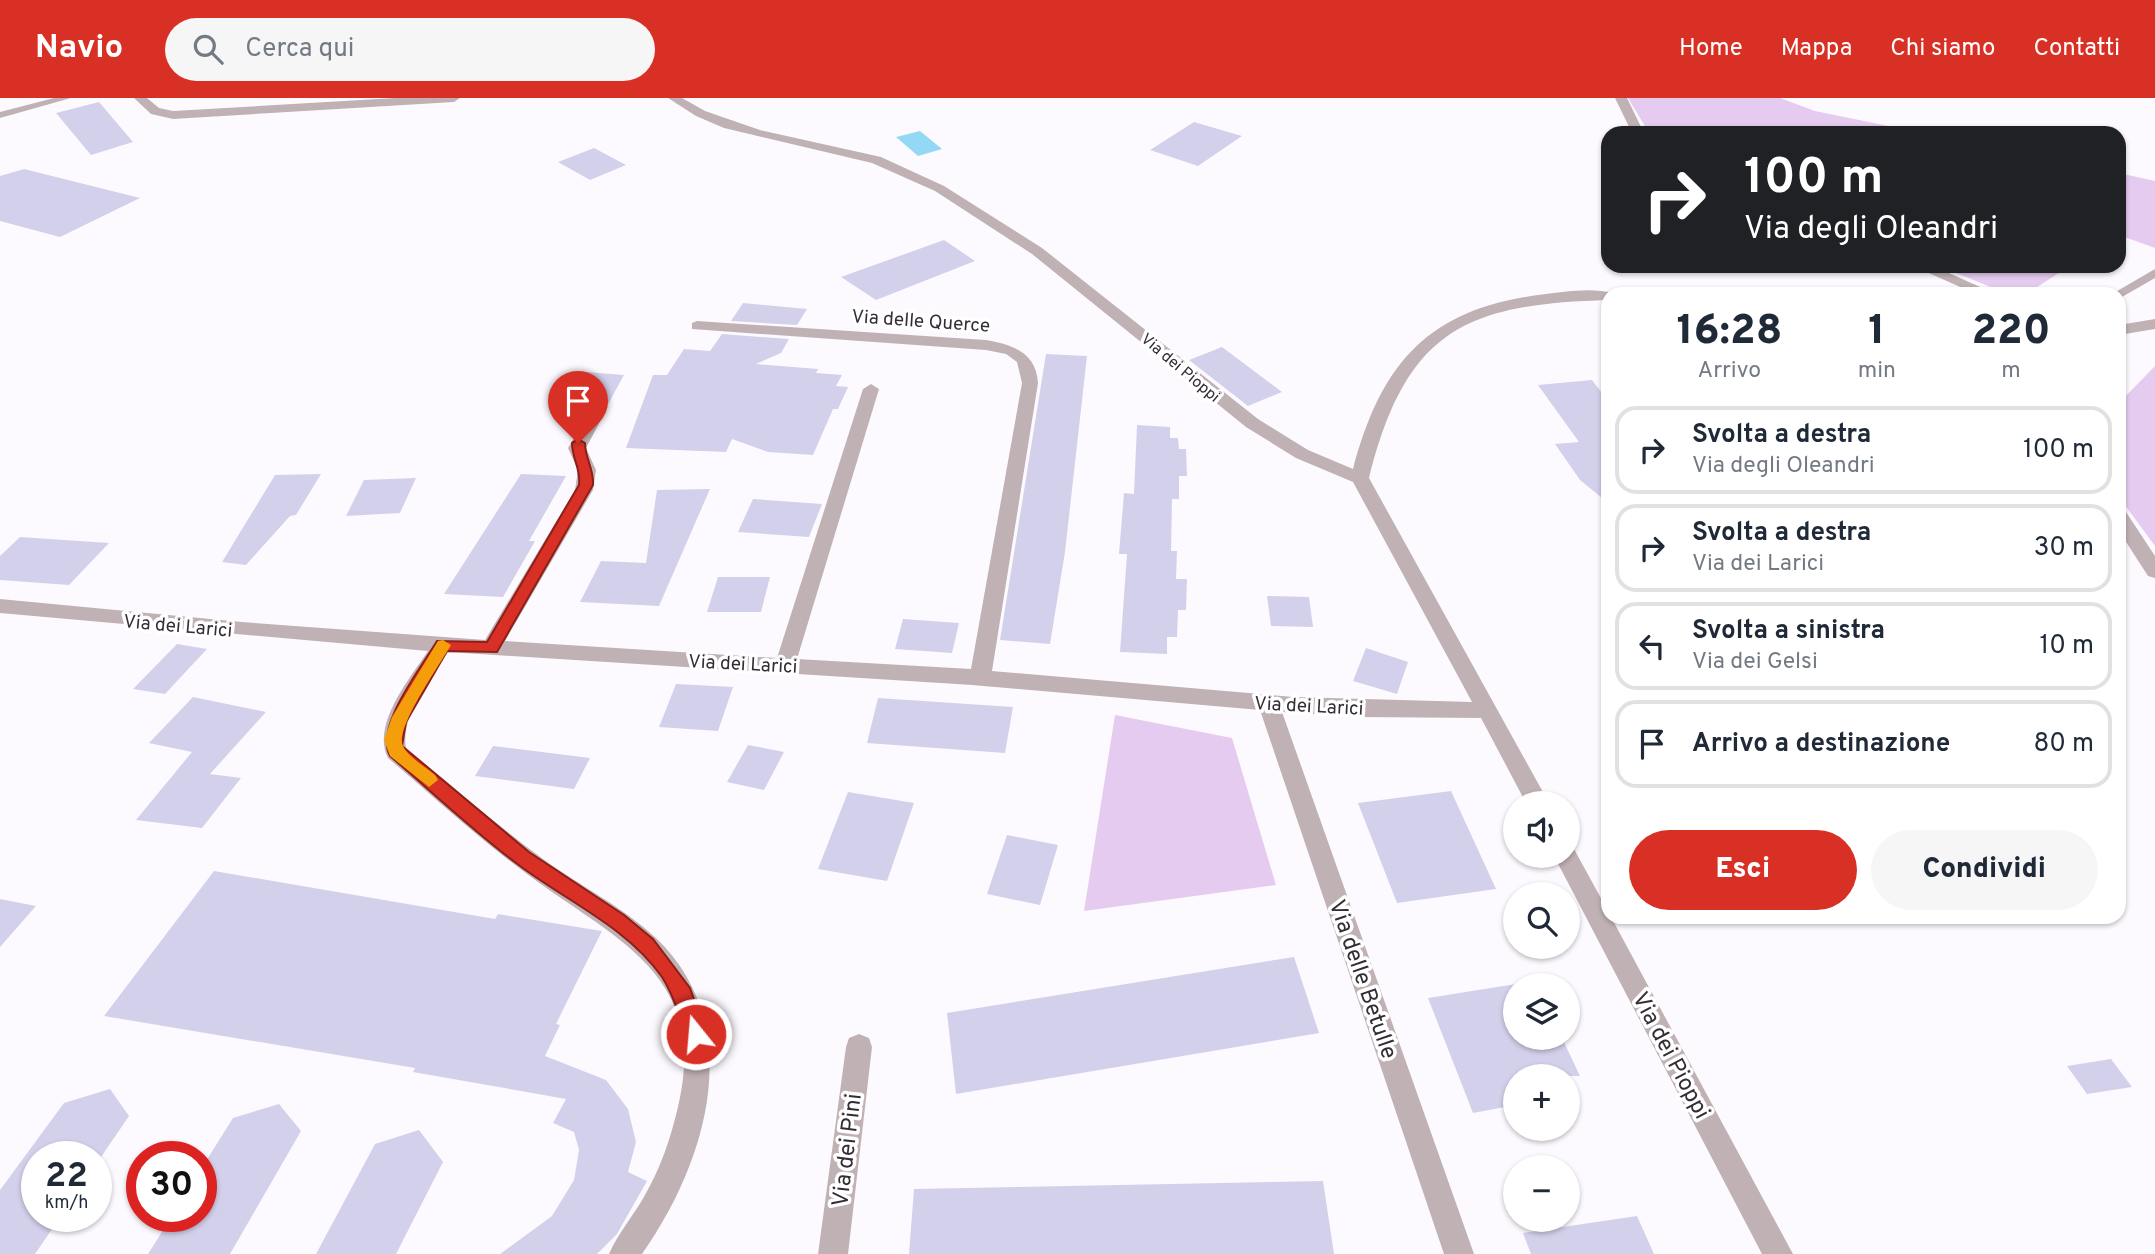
<!DOCTYPE html>
<html lang="it">
<head>
<meta charset="utf-8">
<style>
	body { margin:0; font-family:Overpass,sans-serif; background:#f6f6f7; color:#1f2937; height:100vh; display:flex; flex-direction:column; font-size:26px; white-space:nowrap }
	* { box-sizing:border-box; margin:0 }
	p { font-size:23px; color:#747a83 }
	.icon { flex:none; width:38px; height:38px; fill:none; stroke:currentColor; stroke-width:2; stroke-linecap:round; stroke-linejoin:round }
	.map { position:relative; flex:1; overflow:hidden }
	.panel { position:absolute; left:1601px; top:189px; width:525px; height:637px; display:flex; flex-direction:column; background:#fff; border-radius:21px; box-shadow:0 2px 5px #0004 }
	.panel>* { flex:none }
	.guide { position:absolute; left:1601px; top:28px; width:525px; height:147px; border-radius:21px; box-shadow:0 2px 5px #0004; background:#202124; color:#fff; overflow:hidden }
	.controls { position:absolute; left:1503px; top:693px; display:grid; gap:14px }
	.controls a { display:grid; place-items:center; width:77px; height:77px; border-radius:50%; background:#fff; box-shadow:0 2px 5px #0004; font-size:35px }
	.speed { position:absolute; left:21px; top:1043px; display:flex; gap:14px; font-size:35px; font-weight:700; text-align:center }
	.speed>* { display:grid; place-content:center; width:91px; height:91px; border-radius:50%; background:#fff; box-shadow:0 2px 5px #0004; line-height:1 }
	.speed small { font-size:18px; font-weight:400 }
	.speed .limit { border:10px solid #d22; background:#fff; color:#111 }
	.pin { position:absolute; display:grid; place-items:center; width:60px; height:60px; color:#fff; margin:-72px -30px; border-radius:50% 50% 50% 0; rotate:-45deg; box-shadow:0 0 7px #0007 }
	.pin .icon { rotate:45deg }
	.me { position:absolute; width:77px; margin:-38px; rotate:343deg; stroke-linejoin:round; filter:drop-shadow(0 0 5px #0008) }
	.turn { display:flex; align-items:center; gap:24px; height:147px; padding:0 28px; font-size:32px }
	.turn .icon { width:91px; height:91px; stroke-width:2.5 }
	.turn b { display:block; font-size:49px; line-height:60px }
	.eta { display:flex; justify-content:space-evenly; align-items:center; height:119px; text-align:center }
	.eta b { font-size:42px; font-weight:800; line-height:49px }
	.cta { display:flex; gap:14px; margin-top:auto; padding:14px 28px }
	.cta a { flex:1; height:80px; border-radius:42px; background:#d93025; color:#fff; font-size:28px; font-weight:800; line-height:80px; text-align:center }
	.cta a+a { background:#f6f6f7; color:#1f2937 }
	ul { padding:0; list-style:none }
	li { display:flex; align-items:center; gap:21px; height:88px; margin:0 14px 10px; padding:0 14px; border:4px solid #e0e1e3; border-radius:21px }
	li div { flex:1 }
	li b { display:block; font-size:26px }
	li em { font-style:normal }
	header { display:flex; align-items:center; gap:42px; box-sizing:border-box; height:98px; padding:0 35px; background:#d93025; color:#fff }
	header strong { font-size:33px }
	nav { display:flex; gap:38px; margin-inline-start:auto; font-size:24px }
	.search { width:490px; height:63px; background:#f6f6f7; display:flex; align-items:center; gap:18px; box-sizing:border-box; padding:0 24px; border-radius:38px; color:#747a83; font-size:26px }
	.map>svg:first-child { display:block }
	.green { fill:#e6cbf0 }
	.water { fill:#93d9f6 }
	.building { fill:#d3d0eb }
	.lines { fill:none; stroke-linecap:round; stroke-linejoin:round }
	.lane { fill:#c0b2b4; fill-rule:evenodd }
	.street { fill:#c0b2b4; fill-rule:evenodd }
	.route { fill:#d93025; stroke:#8d1f18; stroke-width:2 }
	.slow { fill:#f59e0b }
	.labels { text-anchor:middle; stroke-width:7; stroke-linejoin:round; paint-order:stroke }
	.far-street-label { font-size:16px; fill:#332d36; stroke:#fff }
	.street-label { font-size:19px; fill:#332d36; stroke:#fff }
	.near-street-label { font-size:23px; fill:#332d36; stroke:#fff }
</style>
</head>
<body>
<header>
<strong>Navio</strong>
<div class="search"><svg class="icon" aria-label="search" viewBox="0 0 24 24"><circle cx="10" cy="10" r="6"/><path d="M15 15l6 6"/></svg>Cerca qui</div>
<nav><a>Home</a><a>Mappa</a><a>Chi siamo</a><a>Contatti</a></nav>
</header>
<div class="map">
<svg width="2155" height="1156" viewBox="0 0 2155 1156">
	<rect width="100%" height="100%" fill="#fdfaff"/>
	<path class="green" d="M 1628,0 L 1780,0 L 1815,13 L 1913,33 L 1918,31 L 1938,35 L 1649,35 Z
		M 2119,75 L 2155,83 L 2155,150 L 2119,137 Z
		M 1939,168 L 2070,168 L 2026,196 L 2008,196 Z
		M 2155,268 L 2155,448 L 2119,399 L 2119,305 Z
		M 1115,617 L 1232,640 L 1276,787 L 1084,813 Z"/>
	<path class="water" d="M 920,33 L 942,51 L 918,58 L 896,39 Z"/>
	<path class="building" d="M 99,4 L 133,44 L 91,57 L 56,15 Z
		M 1194,24 L 1242,38 L 1198,68 L 1150,52 Z
		M 594,50 L 626,67 L 590,82 L 558,64 Z
		M 24,71 L 140,100 L 60,139 L 0,123 L 0,78 Z
		M 944,142 L 975,163 L 876,202 L 841,179 Z
		M 743,205 L 807,211 L 797,227 L 731,223 Z
		M 722,236 L 789,241 L 781,255 L 756,266 L 818,271 L 816,275 L 842,277 L 836,288 L 848,289 L 838,311 L 833,311 L 813,357 L 768,354 L 732,341 L 726,354 L 626,350 L 653,277 L 667,277 L 684,251 L 710,253 Z
		M 1222,249 L 1282,294 L 1248,308 L 1189,262 Z
		M 1046,256 L 1087,258 L 1065,454 L 1050,546 L 1000,542 Z
		M 586,274 L 624,277 L 607,308 L 564,303 Z
		M 1592,282 L 1608,303 L 1608,405 L 1580,382 L 1555,346 L 1579,344 L 1538,287 Z
		M 1137,327 L 1170,329 L 1170,340 L 1178,340 L 1179,351 L 1186,351 L 1187,378 L 1179,378 L 1179,401 L 1172,401 L 1171,453 L 1177,453 L 1176,481 L 1187,481 L 1186,512 L 1178,512 L 1177,539 L 1167,539 L 1167,556 L 1120,554 L 1127,456 L 1119,456 L 1124,395 L 1134,396 Z
		M 321,376 L 296,417 L 290,418 L 246,467 L 222,464 L 275,377 Z
		M 521,376 L 566,378 L 529,443 L 535,443 L 503,499 L 444,496 Z
		M 416,380 L 400,415 L 346,418 L 364,382 Z
		M 710,391 L 659,508 L 580,504 L 601,463 L 646,465 L 657,392 Z
		M 753,401 L 822,406 L 809,439 L 738,434 Z
		M 20,439 L 109,445 L 69,487 L 0,482 L 0,458 Z
		M 718,479 L 770,479 L 761,514 L 707,514 Z
		M 1267,498 L 1309,499 L 1313,529 L 1271,528 Z
		M 903,521 L 959,525 L 952,555 L 895,551 Z
		M 177,546 L 207,551 L 165,596 L 133,591 Z
		M 1366,550 L 1408,564 L 1397,596 L 1353,583 Z
		M 676,586 L 733,589 L 718,633 L 659,629 Z
		M 193,599 L 266,614 L 210,676 L 241,680 L 202,730 L 136,722 L 192,654 L 149,645 Z
		M 878,600 L 1013,609 L 1005,655 L 867,645 Z
		M 748,647 L 784,654 L 764,692 L 727,684 Z
		M 493,648 L 590,660 L 574,691 L 475,678 Z
		M 1451,693 L 1496,791 L 1397,805 L 1358,705 Z
		M 848,694 L 914,705 L 887,783 L 818,771 Z
		M 1007,737 L 1058,747 L 1040,807 L 987,796 Z
		M 214,773 L 495,821 L 498,816 L 602,833 L 556,926 L 560,927 L 545,958 L 606,982 L 628,1011 L 636,1044 L 628,1074 L 647,1083 L 617,1136 L 597,1156 L 500,1156 L 552,1118 L 574,1082 L 579,1052 L 574,1034 L 553,1025 L 566,1001 L 413,974 L 415,970 L 104,918 Z
		M 0,801 L 36,808 L 0,849 Z
		M 1294,859 L 1319,935 L 956,996 L 947,915 Z
		M 1516,886 L 1516,940 L 1562,940 L 1580,978 L 1516,978 L 1516,1007 L 1473,1015 L 1428,900 Z
		M 2111,961 L 2132,989 L 2087,996 L 2067,968 Z
		M 110,991 L 129,1018 L 101,1059 L 37,1059 L 37,1118 L 61,1118 L 35,1156 L 0,1156 L 0,1092 L 64,1005 Z
		M 279,1006 L 301,1033 L 230,1156 L 148,1156 L 172,1118 L 201,1118 L 201,1071 L 233,1020 Z
		M 419,1032 L 443,1064 L 396,1156 L 316,1156 L 375,1046 Z
		M 1323,1083 L 1334,1156 L 909,1156 L 914,1091 Z
		M 1637,1118 L 1654,1156 L 1531,1156 L 1523,1135 Z"/>
	<g class="lines">
		<path class="lane" d="M 54,0 L 71,0 L 0,20 L 0,14 Z
			M 2155,171 L 2155,180 L 2122,199 L 2112,196 Z"/>
		<path class="street" d="M 134,0 L 147,0 L 159,10 L 173,13 L 395,0 L 460,0 L 454,4 L 173,21 L 151,16 Z
			M 668,0 L 682,0 L 705,13 L 760,32 L 881,59 L 944,88 L 1042,150 L 1258,321 L 1308,352 L 1353,371 C 1381,266 1427,212 1538,197 C 1561,194 1591,189 1613,195 L 1608,196 L 1608,202 C 1463,206 1406,234 1369,380 L 1549,705 L 1526,705 L 1481,620 L 1358,619 L 1282,614 L 1474,1156 L 1444,1156 L 1260,612 L 972,587 L 448,554 C 432,580 400,617 406,650 C 451,687 495,726 543,761 C 580,788 622,808 656,840 C 748,928 707,1064 642,1156 L 609,1156 C 618,1135 634,1117 645,1097 C 660,1071 670,1042 677,1013 C 711,876 618,844 527,776 C 478,740 434,699 388,660 C 371,627 410,580 428,553 L 0,515 L 0,501 L 242,524 L 485,542 L 575,392 L 578,372 L 568,350 L 589,314 L 595,313 L 603,318 L 586,350 L 596,372 L 593,392 L 505,543 L 777,560 L 863,291 L 871,286 L 879,291 L 797,561 L 971,571 L 1022,285 L 1017,264 L 1006,256 L 986,252 L 692,231 L 692,225 L 697,223 L 986,242 C 1013,247 1036,254 1038,285 L 992,573 L 1294,599 L 1472,604 L 1353,384 L 1296,360 L 1246,329 L 1032,156 L 935,93 L 872,65 L 724,30 L 696,18 Z
			M 1615,0 L 1627,0 L 1644,35 L 1632,35 Z
			M 1913,168 L 1933,168 L 1996,196 L 1976,196 Z
			M 2155,221 L 2155,231 L 2119,237 L 2119,227 Z
			M 2119,412 L 2126,414 L 2155,458 L 2155,480 L 2148,478 L 2119,433 Z
			M 1568,749 L 1574,751 L 1608,813 L 1608,819 L 1611,819 L 1793,1156 L 1762,1156 L 1554,758 L 1568,758 Z
			M 859,936 L 869,940 L 872,949 L 848,1156 L 818,1156 L 846,949 L 849,940 Z"/>
	</g>
	<path class="route" d="M 578,341 L 585,345 C 585,361 594,370 593,387 L 497,554 L 447,553 L 406,624 L 402,648 L 529,754 L 624,817 L 653,841 L 690,890 L 706,936 L 703,943 L 696,945 L 689,943 C 680,921 675,899 662,879 C 626,828 564,802 516,765 C 472,732 432,694 390,658 C 374,629 421,570 437,543 L 487,544 L 579,387 C 581,370 572,361 572,345 Z"/>
	<path class="slow" d="M 443,542 L 451,547 C 441,565 394,631 403,648 C 408,659 426,669 435,677 L 438,682 L 429,689 L 390,658 L 384,642 L 392,619 L 438,543 Z"/>
	<g class="labels">
		<g class="far-street-label">
			<text transform="translate(1181 269) rotate(40)" y="6">Via dei Pioppi</text>
		</g>
		<g class="street-label">
			<text transform="translate(921 222) rotate(4)" y="7">Via delle Querce</text>
			<text transform="translate(178 527) rotate(5)" y="7">Via dei Larici</text>
			<text transform="translate(743 565) rotate(3)" y="7">Via dei Larici</text>
			<text transform="translate(1309 607) rotate(3)" y="7">Via dei Larici</text>
		</g>
		<g class="near-street-label">
			<text transform="translate(1364 881) rotate(71)" y="8">Via delle Betulle</text>
			<text transform="translate(1672 957) rotate(62)" y="8">Via dei Pioppi</text>
			<text transform="translate(846 1052) rotate(-83)" y="8">Via dei Pini</text>
		</g>
	</g>
</svg>
<div class="controls">
<a><svg class="icon" aria-label="sound" viewBox="0 0 24 24"><path d="M4 9h4l5-4v14l-5-4H4zM17 9q2 3 0 6"/></svg></a>
<a><svg class="icon" aria-label="search" viewBox="0 0 24 24"><circle cx="10" cy="10" r="6"/><path d="M15 15l6 6"/></svg></a>
<a><svg class="icon" aria-label="layers" viewBox="0 0 24 24"><path d="M12 4l9 5-9 5-9-5zM3 14l9 5 9-5"/></svg></a>
<a>+</a>
<a>−</a>
</div>
<div class="speed"><div>22<small>km/h</small></div><div class="limit">30</div></div>
<div class="pin" style="left:578px;top:345px;background:#d93025"><svg class="icon" aria-label="arrive" viewBox="0 0 24 24"><path d="M6 21V4h12l-3 4 3 4H6"/></svg></div>
<svg class="me" style="left:696px;top:936px" viewBox="-20 -20 40 40"><circle r="17" fill="#d93025" stroke="#fff" stroke-width="3"/><path d="M0-11L8 9 0 5-8 9z" fill="#fff"/></svg>
<div class="guide">
<div class="turn"><svg class="icon" aria-label="right" viewBox="0 0 24 24"><path d="M7 20v-9h11M14 6l5 5-5 5"/></svg><div><b>100 m</b>Via degli Oleandri</div></div>
</div>
<section class="panel">
<div class="eta">
<div><b>16:28</b><p>Arrivo</p></div>
<div><b>1</b><p>min</p></div>
<div><b>220</b><p>m</p></div>
</div>
<ul>
<li><svg class="icon" aria-label="right" viewBox="0 0 24 24"><path d="M7 20v-9h11M14 6l5 5-5 5"/></svg><div><b>Svolta a destra</b><p>Via degli Oleandri</p></div><em>100 m</em></li>
<li><svg class="icon" aria-label="right" viewBox="0 0 24 24"><path d="M7 20v-9h11M14 6l5 5-5 5"/></svg><div><b>Svolta a destra</b><p>Via dei Larici</p></div><em>30 m</em></li>
<li><svg class="icon" aria-label="left" viewBox="0 0 24 24"><path d="M17 20v-9H6M10 6l-5 5 5 5"/></svg><div><b>Svolta a sinistra</b><p>Via dei Gelsi</p></div><em>10 m</em></li>
<li><svg class="icon" aria-label="arrive" viewBox="0 0 24 24"><path d="M6 21V4h12l-3 4 3 4H6"/></svg><div><b>Arrivo a destinazione</b></div><em>80 m</em></li>
</ul>
<div class="cta"><a>Esci</a><a>Condividi</a></div>
</section>
</div>
</body>
</html>
